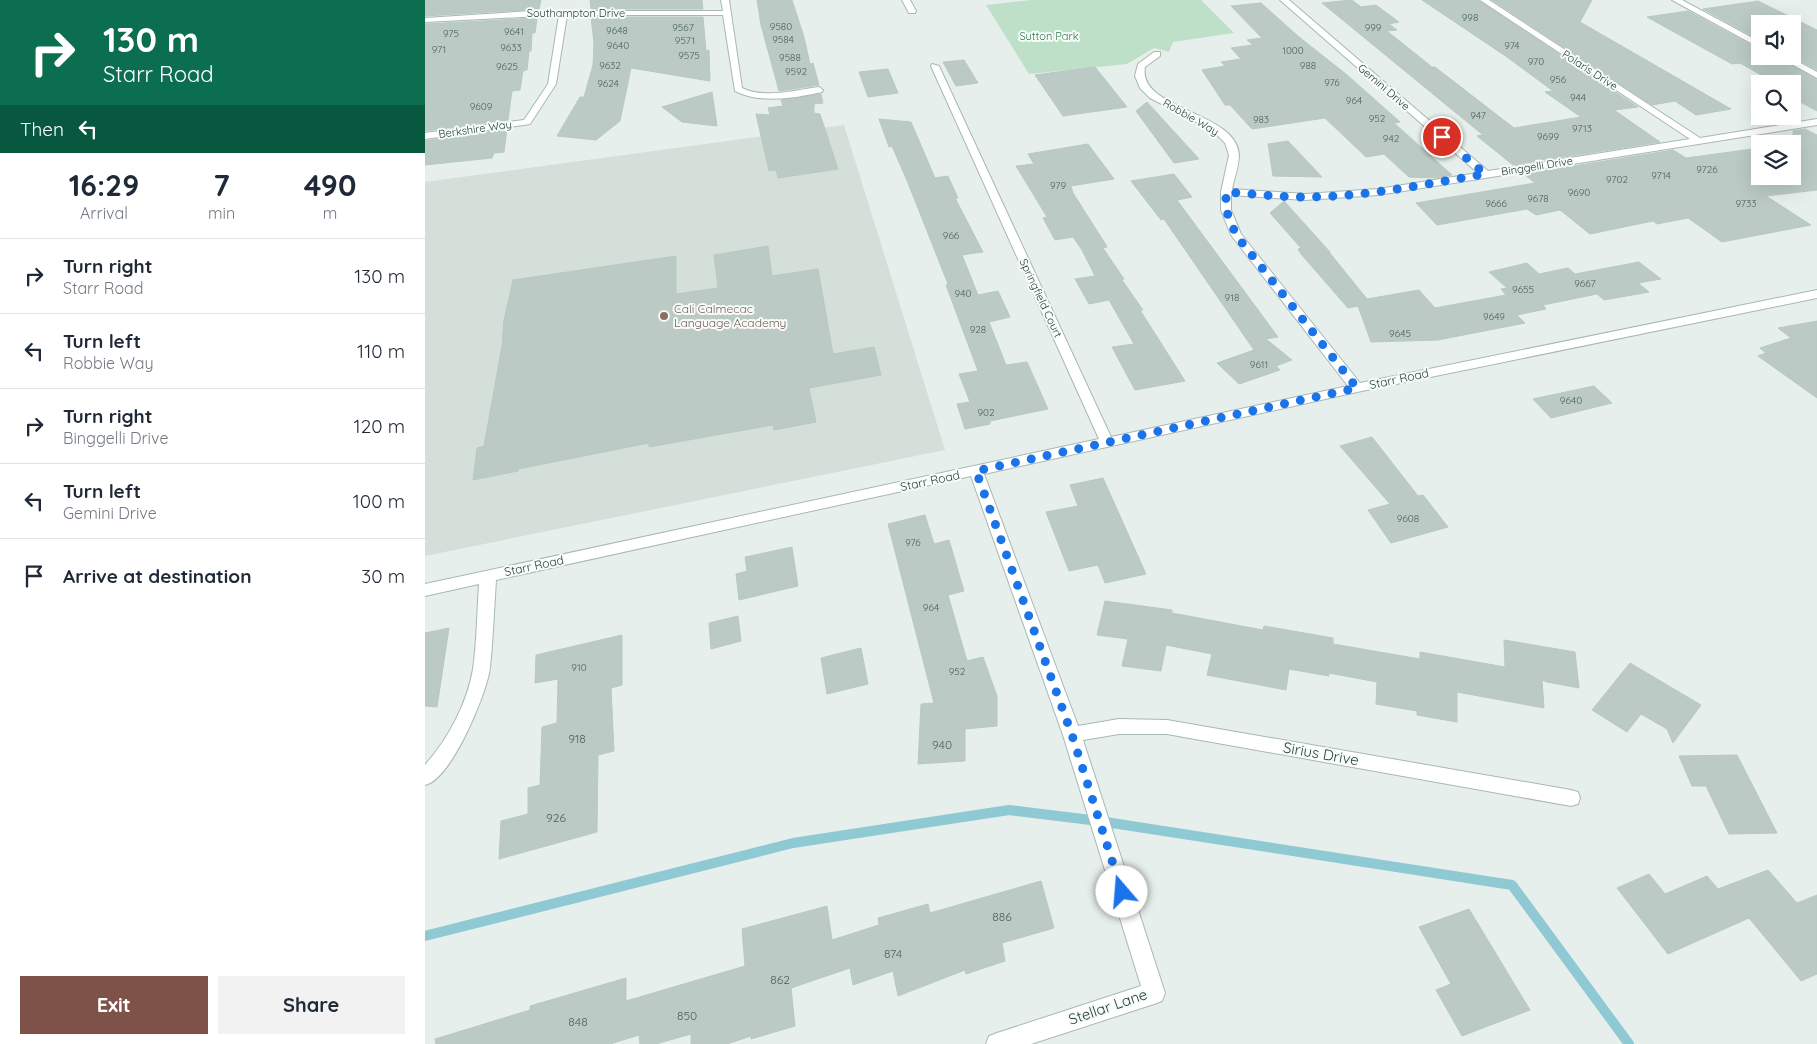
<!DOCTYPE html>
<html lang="en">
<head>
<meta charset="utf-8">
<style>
	body { margin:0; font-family:Quicksand,sans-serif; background:#f2f2f3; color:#1f2937; height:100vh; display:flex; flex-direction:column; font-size:19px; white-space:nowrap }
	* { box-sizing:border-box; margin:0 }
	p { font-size:16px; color:#747a83 }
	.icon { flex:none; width:28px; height:28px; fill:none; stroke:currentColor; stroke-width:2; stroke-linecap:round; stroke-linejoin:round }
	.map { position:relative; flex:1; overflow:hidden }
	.side { display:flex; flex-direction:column; background:#fff; width:425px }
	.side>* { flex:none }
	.banner { background:#0b6e4f; color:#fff; overflow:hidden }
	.fabs { position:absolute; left:1326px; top:15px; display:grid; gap:10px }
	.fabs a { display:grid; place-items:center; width:50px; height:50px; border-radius:0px; background:#fff; box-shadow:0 5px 20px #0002; font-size:25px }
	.pin { position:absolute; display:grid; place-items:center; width:42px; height:42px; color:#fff; margin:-21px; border:2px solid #fff; border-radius:50%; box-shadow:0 1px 5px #0007 }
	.me { position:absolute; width:55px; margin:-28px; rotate:342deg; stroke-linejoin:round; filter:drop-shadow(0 0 4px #0008) }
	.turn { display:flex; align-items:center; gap:18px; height:105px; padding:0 20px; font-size:22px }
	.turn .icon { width:65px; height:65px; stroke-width:2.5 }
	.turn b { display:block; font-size:35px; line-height:42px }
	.then { display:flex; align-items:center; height:48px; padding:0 20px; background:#0003; gap:10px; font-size:19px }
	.eta { display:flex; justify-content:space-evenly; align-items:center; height:85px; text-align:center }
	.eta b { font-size:30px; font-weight:700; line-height:35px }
	.button { display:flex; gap:10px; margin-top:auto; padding:10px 20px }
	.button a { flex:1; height:58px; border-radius:0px; background:#7f5249; color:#fff; font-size:20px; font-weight:700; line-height:58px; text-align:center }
	.button a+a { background:#f2f2f3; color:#1f2937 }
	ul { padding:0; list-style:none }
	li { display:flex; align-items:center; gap:15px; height:75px; padding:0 20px; border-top:1px solid #e0e1e3 }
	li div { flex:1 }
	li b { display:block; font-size:19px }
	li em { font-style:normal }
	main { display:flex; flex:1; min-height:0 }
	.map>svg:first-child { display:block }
	.built { fill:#d4dfda }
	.green { fill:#bfe0c8 }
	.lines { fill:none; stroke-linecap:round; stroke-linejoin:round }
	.stream { stroke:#8ec9d4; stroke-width:10 }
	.building { fill:#bbcac4; stroke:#b8c9c2 }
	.minor-casing { stroke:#a8b8b2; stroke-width:2 }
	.minor { fill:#fff; fill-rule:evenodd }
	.route { stroke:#1a73e8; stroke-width:9; stroke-dasharray:0 16.2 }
	.education-dot { fill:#8d6e63; stroke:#f7fbf9; stroke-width:2 }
	.labels { text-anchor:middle; stroke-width:4; stroke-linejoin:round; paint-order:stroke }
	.number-label { font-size:10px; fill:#4a645c }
	.far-street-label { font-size:11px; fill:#24423a; stroke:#f7fbf9 }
	.far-park-label { font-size:11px; fill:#2d7a4b; stroke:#f7fbf9 }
	.education-label { font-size:12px; fill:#785e54; stroke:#f7fbf9; text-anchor:start }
	.street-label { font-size:12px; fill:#24423a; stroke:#f7fbf9 }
	.near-number-label { font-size:12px; fill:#4a645c }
	.near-street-label { font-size:15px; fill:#24423a; stroke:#f7fbf9 }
</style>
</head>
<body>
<main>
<section class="side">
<div class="banner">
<div class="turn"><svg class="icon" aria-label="right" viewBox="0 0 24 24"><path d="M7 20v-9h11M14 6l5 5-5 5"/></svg><div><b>130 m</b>Starr Road</div></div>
<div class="then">Then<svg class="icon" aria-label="left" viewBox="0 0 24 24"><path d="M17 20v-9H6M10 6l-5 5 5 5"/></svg></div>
</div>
<div class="eta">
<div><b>16:29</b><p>Arrival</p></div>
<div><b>7</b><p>min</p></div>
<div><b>490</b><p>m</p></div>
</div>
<ul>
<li><svg class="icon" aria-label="right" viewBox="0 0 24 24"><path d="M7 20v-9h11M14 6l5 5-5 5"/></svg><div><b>Turn right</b><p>Starr Road</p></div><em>130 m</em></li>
<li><svg class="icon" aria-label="left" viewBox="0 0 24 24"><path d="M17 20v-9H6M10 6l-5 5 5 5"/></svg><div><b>Turn left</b><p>Robbie Way</p></div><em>110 m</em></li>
<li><svg class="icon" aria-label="right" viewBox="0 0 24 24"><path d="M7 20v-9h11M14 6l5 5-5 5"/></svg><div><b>Turn right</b><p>Binggelli Drive</p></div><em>120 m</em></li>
<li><svg class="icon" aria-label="left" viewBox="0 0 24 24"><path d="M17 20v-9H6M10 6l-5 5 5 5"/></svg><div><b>Turn left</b><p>Gemini Drive</p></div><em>100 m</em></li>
<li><svg class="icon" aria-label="arrive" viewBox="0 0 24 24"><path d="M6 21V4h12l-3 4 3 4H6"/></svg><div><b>Arrive at destination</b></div><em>30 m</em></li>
</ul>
<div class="button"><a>Exit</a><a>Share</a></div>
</section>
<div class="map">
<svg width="1392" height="1044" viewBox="0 0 1392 1044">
	<rect width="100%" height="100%" fill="#e6efeb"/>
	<path class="built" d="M 419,125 L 520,450 L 0,556 L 0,182 Z"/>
	<path class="green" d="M 606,0 L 776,0 L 809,33 L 748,42 L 744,52 L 729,48 L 702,64 L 604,74 L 561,5 Z"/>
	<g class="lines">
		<path class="stream" d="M 0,936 L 368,843 L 584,810 L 674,821 L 1087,885 L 1204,1044"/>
	</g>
	<path class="building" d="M 0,0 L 116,0 L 114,9 L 0,16 Z
		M 165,0 L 277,0 L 278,9 L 166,9 Z
		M 332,0 L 367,0 L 379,37 L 385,64 L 388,63 L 394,85 L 354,91 L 336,25 Z
		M 927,0 L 936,7 L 951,5 L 974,22 L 964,24 L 972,30 L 962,31 L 1007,67 L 1010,67 L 1089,128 L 1156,117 L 1120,92 L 1128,91 L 1082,57 L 997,0 L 1053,0 L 1213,107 L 1189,110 L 1235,142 L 1088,165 L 1052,136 L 1058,135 L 897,3 Z
		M 1067,0 L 1167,0 L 1155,22 L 1306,109 L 1271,115 L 1250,101 L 1227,105 Z
		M 1333,1 L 1392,30 L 1392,70 L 1367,56 L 1368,24 L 1335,24 L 1335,40 L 1278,9 Z
		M 836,3 L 874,37 L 921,74 L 975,122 L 969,123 L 1027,175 L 1012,178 L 984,177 L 959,154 L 941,157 L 900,118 L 827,129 L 805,105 L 800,105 L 777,70 L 800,66 L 796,62 L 816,59 L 806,48 L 828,45 L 822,40 L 837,38 L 806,6 Z
		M 1263,11 L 1335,50 L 1335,56 L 1350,56 L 1392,80 L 1392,111 L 1368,98 L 1368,84 L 1352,84 L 1315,63 L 1307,64 L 1222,17 Z
		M 166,17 L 278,17 L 281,51 L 284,50 L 285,81 L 206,68 L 195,121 L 171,140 L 132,136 L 155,97 L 159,97 L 168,65 L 169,43 Z
		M 112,18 L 110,33 L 107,33 L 106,51 L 104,51 L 102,70 L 98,71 L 95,90 L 87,91 L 83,120 L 0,131 L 0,24 Z
		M 539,60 L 553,83 L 531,86 L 518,62 Z
		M 670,67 L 702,107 L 638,116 L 610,75 Z
		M 463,69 L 473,93 L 443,97 L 434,72 Z
		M 287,92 L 292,126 L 257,122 L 237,107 Z
		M 396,94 L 398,103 L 389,104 L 389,113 L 395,114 L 413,169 L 353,178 L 351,170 L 344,171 L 331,114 L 345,115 L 343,108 L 358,106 L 356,100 Z
		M 722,102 L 774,159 L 749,163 L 711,111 Z
		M 454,119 L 486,122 L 510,178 L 523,176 L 533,198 L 530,198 L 558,252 L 537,255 L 553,295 L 573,291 L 585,317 L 564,322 L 581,365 L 602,362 L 623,409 L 565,421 L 565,424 L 540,429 L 532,404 L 545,402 L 534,374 L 553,371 L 521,285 L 523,284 L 483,183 L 467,146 L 464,147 Z
		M 82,129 L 79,152 L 69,153 L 67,158 L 0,165 L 0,141 Z
		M 1380,129 L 1392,135 L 1392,190 L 1341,196 L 1386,225 L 1297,242 L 1263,218 L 1232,224 L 1228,221 L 1165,234 L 1135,210 L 1111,215 L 1102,209 L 1012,225 L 991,203 L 1110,183 L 1099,174 L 1248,150 L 1261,158 L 1335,148 L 1335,176 L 1368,176 L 1368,144 L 1362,144 L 1368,143 L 1368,131 Z
		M 863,141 L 897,177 L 848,176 L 843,144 Z
		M 663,144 L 689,179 L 646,186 L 648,193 L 681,245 L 682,247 L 678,248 L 699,279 L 697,280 L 718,310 L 715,310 L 760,381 L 710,390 L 687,347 L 709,344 L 684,300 L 664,304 L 650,279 L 670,276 L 657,250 L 648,237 L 630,240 L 618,218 L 622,217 L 591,166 L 609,164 L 603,154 Z
		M 749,174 L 767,197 L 752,200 L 853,337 L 841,339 L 867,360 L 851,366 L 855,370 L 814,384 L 792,363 L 829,350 L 739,219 L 736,220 L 706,181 Z
		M 859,201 L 905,252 L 904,252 L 942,299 L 994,290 L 1010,308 L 1081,295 L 1076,289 L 1082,288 L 1064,272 L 1102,263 L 1114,274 L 1143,268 L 1150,274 L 1214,262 L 1236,279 L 1213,283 L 1224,292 L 1179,300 L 1172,294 L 1118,305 L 1121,309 L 1092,315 L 1100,323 L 1013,340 L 946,342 L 933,306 L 923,308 L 876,254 L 873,249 L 876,248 L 845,213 Z
		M 343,246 L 347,276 L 393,269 L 408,354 L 449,347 L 456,375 L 384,388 L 391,422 L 349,430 L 348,425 L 224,447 L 224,443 L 93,469 L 93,471 L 48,480 L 52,448 L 59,446 L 77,346 L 79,320 L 88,280 L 251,256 L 251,294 L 293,288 L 289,255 Z
		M 1392,321 L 1392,398 L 1333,356 L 1341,353 L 1335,348 L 1366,338 L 1353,328 Z
		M 1169,386 L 1187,403 L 1126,418 L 1108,399 Z
		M 947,437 L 993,496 L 998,495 L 1023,527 L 966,543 L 943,510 L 965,504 L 915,446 Z
		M 678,478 L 721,574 L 680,583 L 673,565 L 644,571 L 621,512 L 653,506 L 645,485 Z
		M 500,515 L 509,544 L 524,540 L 539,591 L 523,595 L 542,661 L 558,657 L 572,696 L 572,726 L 540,729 L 540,761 L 493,764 L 496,704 L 509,703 L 463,524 Z
		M 367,547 L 373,586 L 314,600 L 311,574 L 322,571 L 320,557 Z
		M 680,601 L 747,610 L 747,613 L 838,630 L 839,626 L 908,638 L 908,644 L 995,659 L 995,652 L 1080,667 L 1079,640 L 1150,652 L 1154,688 L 1122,682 L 1117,680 L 1119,708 L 1032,692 L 1032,722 L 992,715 L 992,711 L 951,704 L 952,682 L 904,673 L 904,676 L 864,669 L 861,690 L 782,675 L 787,654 L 741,645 L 736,671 L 697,666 L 703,639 L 672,635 Z
		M 313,616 L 316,641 L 286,649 L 284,623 Z
		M 24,628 L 12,707 L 0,706 L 0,633 Z
		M 197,635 L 197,685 L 186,688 L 189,751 L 173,755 L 172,832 L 74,859 L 76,821 L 103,814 L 103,788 L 115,785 L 117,727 L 132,723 L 133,679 L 110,683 L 111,655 Z
		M 436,648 L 443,684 L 402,694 L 396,658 Z
		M 1205,663 L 1276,705 L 1248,743 L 1242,729 L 1216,714 L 1202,732 L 1167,710 Z
		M 1312,755 L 1352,833 L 1304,834 L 1281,786 L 1267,786 L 1254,756 Z
		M 1343,870 L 1372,903 L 1392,895 L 1392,974 L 1376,981 L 1324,918 L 1243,954 L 1192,888 L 1224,874 L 1240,894 L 1282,876 L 1293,889 Z
		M 616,881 L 629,928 L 577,943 L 580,961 L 541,974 L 540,970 L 473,996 L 468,971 L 428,985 L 425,968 L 366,988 L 370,1026 L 326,1039 L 326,1036 L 302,1044 L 266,1044 L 266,1034 L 231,1044 L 215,1044 L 214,1035 L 185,1044 L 11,1044 L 10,1039 L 105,1010 L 105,1006 L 201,978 L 201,1001 L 320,966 L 317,929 L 402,906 L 407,940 L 454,925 L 453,918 L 503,904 L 505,913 Z
		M 1044,909 L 1105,1010 L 1037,1036 L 1011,990 L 1026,984 L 994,927 Z"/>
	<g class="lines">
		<defs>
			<path id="minor" d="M 296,0 L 304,0 L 317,88 C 340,99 370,90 394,87 L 398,90 L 397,92 C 370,98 335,104 310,91 L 298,15 L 142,15 L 131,84 L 105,124 L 0,139 L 0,133 L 99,120 L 123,84 L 134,15 L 0,22 L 0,18 L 106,11 L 298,11 Z
				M 477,0 L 485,0 L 491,11 L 490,13 L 484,13 Z
				M 855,0 L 864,0 L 1063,171 L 1265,139 L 1055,0 L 1064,0 L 1275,138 L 1392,119 L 1392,125 L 953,195 L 880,200 L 806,195 L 806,210 L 816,234 L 935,383 L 1392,290 L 1392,298 L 932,392 L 559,474 L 653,726 L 694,719 L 742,720 L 1146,790 L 1153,792 L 1155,798 L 1153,804 L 1146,806 L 742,734 L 694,734 L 658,740 L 740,993 L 737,1001 L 729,1004 L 606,1044 L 561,1044 L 564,1036 L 572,1033 L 716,986 L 638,735 L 546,476 L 71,580 C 69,610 68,639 65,668 C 62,693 26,780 0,785 L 0,765 C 23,739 42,704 48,669 C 52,641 52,612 54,584 L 0,596 L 0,584 L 674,439 L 506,66 L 507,64 L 514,66 L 686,437 L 923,386 L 806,235 L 796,210 L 796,192 L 804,155 L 800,143 L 787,130 L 725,98 L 715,88 L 710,76 L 713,64 L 729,52 L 735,52 L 735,56 L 720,67 C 712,110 812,111 814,155 C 814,166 809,179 807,189 L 880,194 L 953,189 L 1053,173 Z
				M 1247,0 L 1257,0 L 1335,42 L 1335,48 Z
				M 1352,56 L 1363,56 L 1392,72 L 1392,78 Z"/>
		</defs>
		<use href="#minor" class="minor-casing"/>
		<use href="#minor" class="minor"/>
	</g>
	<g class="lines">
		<path class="route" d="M 697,892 L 647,735 L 551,471 L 932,388 L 811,235 L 801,210 L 801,192 C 828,194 855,197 881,197 C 941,197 1001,184 1060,174 L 1017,137"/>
	</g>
	<circle class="education-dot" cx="239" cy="316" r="5"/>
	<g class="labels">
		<g class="number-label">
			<text x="1045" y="21">998</text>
			<text x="356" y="30">9580</text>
			<text x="258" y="31">9567</text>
			<text x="948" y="31">999</text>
			<text x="192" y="34">9648</text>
			<text x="89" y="35">9641</text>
			<text x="26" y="37">975</text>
			<text x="358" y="43">9584</text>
			<text x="260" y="44">9571</text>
			<text x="193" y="49">9640</text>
			<text x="1087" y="49">974</text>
			<text x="86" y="51">9633</text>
			<text x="14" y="53">971</text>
			<text x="868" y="54">1000</text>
			<text x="264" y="59">9575</text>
			<text x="365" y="61">9588</text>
			<text x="1111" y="65">970</text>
			<text x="185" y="69">9632</text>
			<text x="883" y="69">988</text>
			<text x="82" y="70">9625</text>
			<text x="371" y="75">9592</text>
			<text x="1133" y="83">956</text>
			<text x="907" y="86">976</text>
			<text x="183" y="87">9624</text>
			<text x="1153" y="101">944</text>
			<text x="929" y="104">964</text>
			<text x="56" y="110">9609</text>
			<text x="1053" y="119">947</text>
			<text x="952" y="122">952</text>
			<text x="836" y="123">983</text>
			<text x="1157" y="132">9713</text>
			<text x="1123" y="140">9699</text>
			<text x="966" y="142">942</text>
			<text x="1282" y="173">9726</text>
			<text x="1236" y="179">9714</text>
			<text x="1192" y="183">9702</text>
			<text x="633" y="189">979</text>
			<text x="1154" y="196">9690</text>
			<text x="1113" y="202">9678</text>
			<text x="1071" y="207">9666</text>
			<text x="1321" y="207">9733</text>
			<text x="526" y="239">966</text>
			<text x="1160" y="287">9667</text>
			<text x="1098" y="293">9655</text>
			<text x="538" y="297">940</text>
			<text x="807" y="301">918</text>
			<text x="1069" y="320">9649</text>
			<text x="553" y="333">928</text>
			<text x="975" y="337">9645</text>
			<text x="834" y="368">9611</text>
			<text x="1146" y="404">9640</text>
			<text x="561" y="416">902</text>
			<text x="983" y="522">9608</text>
			<text x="488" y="546">976</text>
			<text x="506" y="611">964</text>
			<text x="154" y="671">910</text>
			<text x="532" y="675">952</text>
		</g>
		<g class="far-street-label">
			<text x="151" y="17">Southampton Drive</text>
			<text transform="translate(1165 70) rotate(33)" y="4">Polaris Drive</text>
			<text transform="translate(959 87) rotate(41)" y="4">Gemini Drive</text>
			<text transform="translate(766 117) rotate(30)" y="4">Robbie Way</text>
			<text transform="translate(50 129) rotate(-8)" y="4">Berkshire Way</text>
			<text transform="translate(1112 166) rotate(-9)" y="4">Binggelli Drive</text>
			<text transform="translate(616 298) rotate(65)" y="4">Springfield Court</text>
		</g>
		<g class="far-park-label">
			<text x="624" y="40">Sutton Park</text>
		</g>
		<g class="education-label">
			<text x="249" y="313">Cali Calmecac<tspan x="249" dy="14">Language Academy</tspan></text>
		</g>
		<g class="street-label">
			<text transform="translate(974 379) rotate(-12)" y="4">Starr Road</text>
			<text transform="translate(505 481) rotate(-12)" y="4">Starr Road</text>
			<text transform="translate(109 566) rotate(-12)" y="4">Starr Road</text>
		</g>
		<g class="near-number-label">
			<text x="152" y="743">918</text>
			<text x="517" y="749">940</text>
			<text x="131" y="822">926</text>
			<text x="577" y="921">886</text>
			<text x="468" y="958">874</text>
			<text x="355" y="984">862</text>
			<text x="262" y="1020">850</text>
			<text x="153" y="1026">848</text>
		</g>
		<g class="near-street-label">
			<text transform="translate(896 754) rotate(10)" y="5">Sirius Drive</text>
			<text transform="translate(683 1007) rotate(-19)" y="5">Stellar Lane</text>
		</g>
	</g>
</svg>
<div class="fabs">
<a><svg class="icon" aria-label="sound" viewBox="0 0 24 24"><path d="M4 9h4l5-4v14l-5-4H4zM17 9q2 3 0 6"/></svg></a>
<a><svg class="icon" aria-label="search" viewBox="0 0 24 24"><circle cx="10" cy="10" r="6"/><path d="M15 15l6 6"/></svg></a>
<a><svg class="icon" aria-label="layers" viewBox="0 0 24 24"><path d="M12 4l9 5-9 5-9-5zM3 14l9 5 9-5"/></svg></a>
</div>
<div class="pin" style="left:1017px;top:137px;background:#d93025"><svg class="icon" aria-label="arrive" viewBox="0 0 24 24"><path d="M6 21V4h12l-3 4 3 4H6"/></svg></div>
<svg class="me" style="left:697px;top:892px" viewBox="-20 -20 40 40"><circle r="19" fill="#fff"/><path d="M0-13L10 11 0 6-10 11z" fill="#1a73e8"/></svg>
</div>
</main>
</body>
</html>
